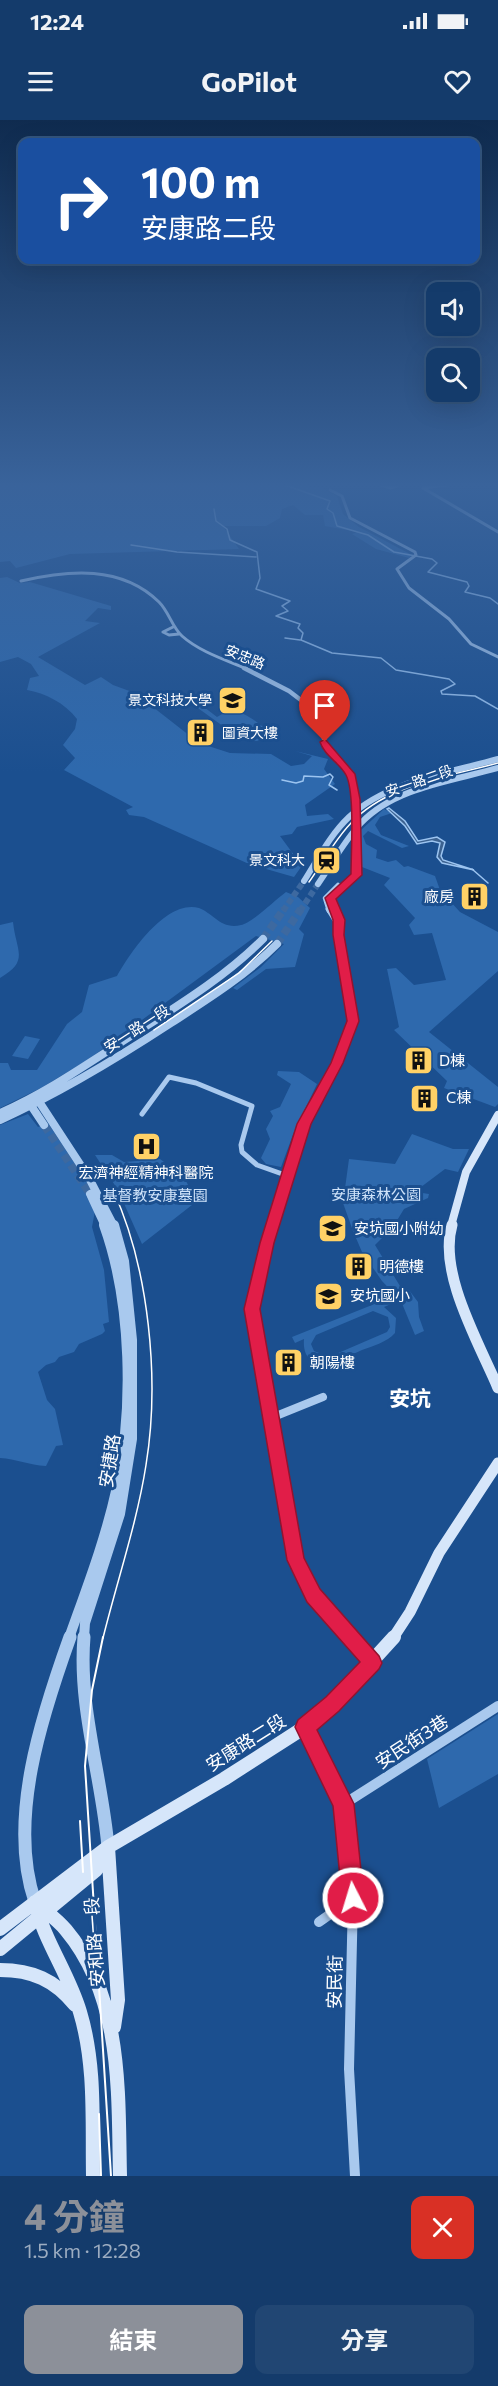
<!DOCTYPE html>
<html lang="zh-TW">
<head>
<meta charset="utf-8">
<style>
	body { margin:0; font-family:Commissioner,"Noto Sans TC",sans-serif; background:#214673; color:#f1f3f6; height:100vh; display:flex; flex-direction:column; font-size:22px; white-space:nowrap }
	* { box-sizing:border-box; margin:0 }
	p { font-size:20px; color:#9dadc1 }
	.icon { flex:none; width:33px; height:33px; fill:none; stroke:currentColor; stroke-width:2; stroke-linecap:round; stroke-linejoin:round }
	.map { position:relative; height:2056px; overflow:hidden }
	.details { display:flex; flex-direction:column; background:#143b6b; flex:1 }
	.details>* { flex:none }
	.hud { position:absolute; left:18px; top:18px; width:462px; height:126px; border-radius:12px; box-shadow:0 6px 24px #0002,0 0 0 2px #33557e; background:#1a4fa0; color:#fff; overflow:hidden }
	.buttons { position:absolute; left:426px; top:162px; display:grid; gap:12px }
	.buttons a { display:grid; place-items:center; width:54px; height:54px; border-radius:12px; background:#143b6b; box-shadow:0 6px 24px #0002,0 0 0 2px #33557e; font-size:30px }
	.pin { position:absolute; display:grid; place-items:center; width:51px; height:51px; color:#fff; margin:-62px -26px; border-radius:50% 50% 50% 0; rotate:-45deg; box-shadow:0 0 6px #0007 }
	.pin .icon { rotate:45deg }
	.me { position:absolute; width:66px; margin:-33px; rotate:355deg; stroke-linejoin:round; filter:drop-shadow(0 0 4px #0008) }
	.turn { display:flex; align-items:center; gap:21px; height:126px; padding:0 24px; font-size:27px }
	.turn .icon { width:78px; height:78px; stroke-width:2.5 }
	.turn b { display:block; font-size:42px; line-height:51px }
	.round { display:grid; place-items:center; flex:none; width:63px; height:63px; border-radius:12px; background:#214673 }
	.overview { display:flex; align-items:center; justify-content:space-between; height:102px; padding:0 24px }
	h1 { font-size:36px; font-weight:700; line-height:45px; color:#8c9099 }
	.primary-button { display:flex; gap:12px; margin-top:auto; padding:12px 24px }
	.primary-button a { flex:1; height:69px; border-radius:12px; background:#8c9099; color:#fff; font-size:24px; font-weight:700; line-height:69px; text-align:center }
	.primary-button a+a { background:#214673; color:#f1f3f6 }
	.status { display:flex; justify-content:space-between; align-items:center; height:42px; padding:0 30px; background:#143b6b; direction:ltr }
	.status svg { height:16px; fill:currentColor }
	header { display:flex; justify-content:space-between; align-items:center; height:78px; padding:0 24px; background:#143b6b; font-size:27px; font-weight:700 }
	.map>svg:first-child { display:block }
	.green { fill:#2e69ad; fill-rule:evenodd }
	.water { fill:#3c6290; stroke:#9cc4f0; stroke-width:1.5 }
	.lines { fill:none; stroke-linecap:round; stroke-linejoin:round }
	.stream { stroke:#9cc4f0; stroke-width:1.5 }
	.tertiary-tunnel-far1 { stroke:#3d69a0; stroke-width:6; stroke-dasharray:6 3; stroke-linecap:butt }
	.tertiary-tunnel { stroke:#3d69a0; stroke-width:8; stroke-dasharray:8 4; stroke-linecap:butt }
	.minor-far4 { stroke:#a9c9ee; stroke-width:3 }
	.minor-far3 { stroke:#a9c9ee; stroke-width:4.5 }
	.minor-far2 { stroke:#a9c9ee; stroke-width:5 }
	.minor-far1 { stroke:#a9c9ee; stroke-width:8 }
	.minor { stroke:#a9c9ee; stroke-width:10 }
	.tertiary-far3 { stroke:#a9c9ee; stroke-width:6 }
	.tertiary-far2 { stroke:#a9c9ee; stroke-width:8 }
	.tertiary-far1 { stroke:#a9c9ee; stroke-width:10 }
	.tertiary { stroke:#a9c9ee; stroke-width:13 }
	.secondary-far2 { stroke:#d6e6fa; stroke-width:8 }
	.secondary-far1 { stroke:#d6e6fa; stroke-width:11 }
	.secondary { stroke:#d6e6fa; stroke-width:14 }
	.tram-far1 { stroke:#fff; stroke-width:1.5 }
	.tram { stroke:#fff; stroke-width:2 }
	.route { fill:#e11d48; stroke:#92132f; stroke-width:1.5 }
	.labels { text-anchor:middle; stroke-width:6; stroke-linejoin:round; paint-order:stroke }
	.far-street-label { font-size:14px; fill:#fff; stroke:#1b4f8f }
	.far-poi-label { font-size:14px; fill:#fff; stroke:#1b4f8f; text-anchor:end }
	.poi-label { font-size:15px; fill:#fff; stroke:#1b4f8f; text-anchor:start }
	.street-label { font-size:15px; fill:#fff; stroke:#1b4f8f }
	.park-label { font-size:15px; fill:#cfe3fa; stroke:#1b4f8f }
	.near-street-label { font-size:18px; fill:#fff; stroke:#1b4f8f }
	.district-label { font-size:21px; font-weight:bold; fill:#fff; stroke:#1b4f8f }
</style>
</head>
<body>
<div class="status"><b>12:24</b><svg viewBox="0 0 49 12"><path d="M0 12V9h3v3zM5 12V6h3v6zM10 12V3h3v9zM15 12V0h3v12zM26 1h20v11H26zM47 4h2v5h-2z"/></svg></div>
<header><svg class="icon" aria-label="menu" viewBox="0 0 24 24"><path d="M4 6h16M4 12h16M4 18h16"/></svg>GoPilot<svg class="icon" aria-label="heart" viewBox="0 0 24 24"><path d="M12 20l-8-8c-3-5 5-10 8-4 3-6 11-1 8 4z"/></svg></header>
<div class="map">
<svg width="498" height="2056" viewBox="0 0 498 2056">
	<rect width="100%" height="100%" fill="#1b4f8f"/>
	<path class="green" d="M 0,364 L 288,364 L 322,368 L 337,376 L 343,394 L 359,407 L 412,435 L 409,438 L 376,429 L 352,414 L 358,412 L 325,406 L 323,395 L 305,395 L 293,385 L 282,389 L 280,398 L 266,406 L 223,406 L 239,429 L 70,434 L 16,448 L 10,441 L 0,442 Z
		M 7,457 L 20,463 L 30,462 L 111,486 L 111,490 L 98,488 L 85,501 L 100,503 L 38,537 L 85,565 L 101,557 L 113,565 L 135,573 L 199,623 L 230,633 L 271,634 L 291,646 L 304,644 L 312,636 L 295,631 L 328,639 L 324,649 L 335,664 L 305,685 L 307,696 L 328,694 L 334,699 L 297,707 L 292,714 L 280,716 L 294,735 L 306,740 L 294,757 L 249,744 L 144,697 L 129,695 L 126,690 L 133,687 L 64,650 L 75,638 L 63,625 L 75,609 L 77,599 C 65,583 45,573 27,570 L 30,558 L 39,556 L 31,544 L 18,537 L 0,542 L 0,458 Z
		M 200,584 L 217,597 C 238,582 256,602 272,614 L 257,621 L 241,619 L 195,586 Z
		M 384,689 L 392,693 L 380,697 L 375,705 L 381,715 L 409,726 L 402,728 L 368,711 L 363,716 L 366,724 L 377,730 L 376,738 L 388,742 L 396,740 L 404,747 L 408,746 L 435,756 L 440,770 L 460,792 L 498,812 L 498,851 L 429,912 L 498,967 L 498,984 L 495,987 L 444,968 L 447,961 L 394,910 L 399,907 L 387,849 L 396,848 L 414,865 L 446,860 L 432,813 L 414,815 L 409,805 L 415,798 L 384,765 L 390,758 L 362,747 L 361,710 Z
		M 286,772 L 298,777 L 310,788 L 299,809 L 304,814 L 295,847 L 266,849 L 237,870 L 233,868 L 261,847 L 284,824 L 256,816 L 89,939 L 41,968 L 0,988 L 0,943 L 8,943 L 11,950 L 37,950 L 67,904 L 82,892 L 89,865 L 117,856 C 130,833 166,779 199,788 C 213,793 221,810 241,805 C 252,803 275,780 286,772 Z
		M 13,802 C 16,831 30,841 0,858 L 0,805 Z
		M 25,916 L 40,919 L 28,939 L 12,936 Z
		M 278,951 L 299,952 L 317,964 L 294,1012 L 281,1047 L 266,1044 L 261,1038 L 270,1019 L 266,1009 L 273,996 L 270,991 L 280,987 L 291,964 L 277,955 Z
		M 28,994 L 38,1007 L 48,1003 L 94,1073 L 86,1076 L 95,1091 L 92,1107 L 104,1150 L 109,1202 L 103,1204 L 105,1211 L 102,1214 L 79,1224 L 74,1232 L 59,1237 L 55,1242 L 46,1245 L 38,1252 L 47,1280 L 55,1289 L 63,1325 L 56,1326 L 46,1346 C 29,1345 16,1339 0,1338 L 0,1005 Z
		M 412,1014 L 453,1029 L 469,1029 L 458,1052 L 445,1049 L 417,1070 L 416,1072 L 429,1074 L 428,1078 L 404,1089 L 393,1107 L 375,1125 L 400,1166 L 409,1170 L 418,1182 L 419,1197 L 424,1211 L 415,1215 L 401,1181 L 382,1161 L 362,1132 L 353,1111 L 343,1083 L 349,1039 L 395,1044 Z
		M 95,1035 L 112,1035 L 124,1042 L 160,1039 L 184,1057 L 194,1077 L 192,1085 L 142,1124 L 118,1070 Z
		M 387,1179 L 391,1184 L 384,1187 L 396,1198 L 395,1213 C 387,1222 373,1226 362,1230 C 345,1238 301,1258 304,1219 L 295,1223 L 292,1217 ZM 373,1191 L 388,1197 L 390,1207 L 387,1212 L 329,1237 L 314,1231 L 311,1224 L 316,1215 Z
		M 498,1594 L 498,1654 L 439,1688 L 427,1639 Z"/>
	<path class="water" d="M 389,688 L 405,701 L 418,721 L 437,717 L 445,722 L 441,736 L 443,740 L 474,750 L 442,743 L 437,737 L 440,723 L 432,721 L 417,724 L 405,706 L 387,689 Z"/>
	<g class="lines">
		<path class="stream" d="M 282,364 L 330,381 L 327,389 L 333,393 L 337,406 L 368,415 L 394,432 L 432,439 L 437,443 L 428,452 L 467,462 L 469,466 L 465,472 L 490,478 L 498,484
			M 214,389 L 216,401 L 227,409 L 230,420 L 257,432 L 260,458 L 256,469 L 290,481 L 282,486 L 288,491 L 276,496 L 300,504 L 298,508 L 303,513 L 301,520 L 332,533 L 381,538 L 396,550 L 449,559 L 455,564 L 441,571 L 442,574 L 475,576 L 498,589
			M 131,425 L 177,432 L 256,437
			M 285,518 L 300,520
			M 282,660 L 296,663 L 303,661 L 304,656 L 323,657 L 330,654 L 333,657 L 329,665 L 337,670
			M 472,749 L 488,763"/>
		<path class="tertiary-tunnel-far1" d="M 283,791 L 304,761
			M 300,791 L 318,764"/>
		<path class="tertiary-tunnel" d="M 263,819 L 284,789
			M 277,824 L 301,789
			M 44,1005 L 90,1074"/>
		<path class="minor-far4" d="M 379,364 L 391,368 L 401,364
			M 454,364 L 423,368 L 498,412
			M 330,370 L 342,376 L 350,398 L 415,432 L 416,435 L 397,449 L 409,468 L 449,499 L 471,524 L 498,537
			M 21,461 C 69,450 121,445 159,482 C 169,492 172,507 182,516 C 200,532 226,540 247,549
			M 173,507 L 163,512 L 169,515 L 179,514"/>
		<path class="minor-far3" d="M 244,548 L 289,571 L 314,590 L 321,602 L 326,629 L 351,655 L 356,678 L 357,755 L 331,778 L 336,791
			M 329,791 L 325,778 L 338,765"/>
		<path class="minor-far2" d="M 328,789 L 338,805
			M 142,994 L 169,957 L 196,963 L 252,986 L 241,1025 L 242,1032 L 257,1045 L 288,1056
			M 272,1106 L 304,1004 L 337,943 L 353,901 L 339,800 L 335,789"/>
		<path class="minor-far1" d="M 273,1105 L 252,1189 L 296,1440 L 314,1476 L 351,1518
			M 271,1298 L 323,1277"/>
		<path class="minor" d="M 350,1517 L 372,1542
			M 305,1607 L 344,1684 L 353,1778 L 349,1949 L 355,2056
			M 344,1684 L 498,1586
			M 319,1802 L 353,1778"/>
		<path class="tertiary-far3" d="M 304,761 C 318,739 330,715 349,697 C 387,661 449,653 498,639
			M 318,764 C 332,744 344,721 361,703 C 395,667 453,661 498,648"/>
		<path class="tertiary-far2" d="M 36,977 L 89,1058 L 114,1106
			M 28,981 L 44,1005
			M 0,993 C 48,972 90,942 134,914 C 179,885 225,857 263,819
			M 0,1000 C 60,973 116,939 171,903 C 208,879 245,856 277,824
			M 90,1074 L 105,1106"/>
		<path class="tertiary-far1" d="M 69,1518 C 86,1470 105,1421 116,1371 C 134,1290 132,1183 104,1105
			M 84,1518 L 85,1503 L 120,1394 L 132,1319 L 132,1220 L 124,1141 L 114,1105"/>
		<path class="tertiary" d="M 84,1517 C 78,1587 102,1657 108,1727
			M 35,1782 C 7,1700 42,1595 70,1517"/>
		<path class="secondary-far2" d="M 451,1106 L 466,1052 L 498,995"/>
		<path class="secondary-far1" d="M 452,1105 C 438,1153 479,1223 498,1268
			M 393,1518 L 410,1492 L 439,1433 L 498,1343"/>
		<path class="secondary" d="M 108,1727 L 118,1880 L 114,1907
			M 35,1782 C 45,1791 57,1799 66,1810 C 123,1878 118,1972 120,2056
			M 35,1782 C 44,1821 69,1854 80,1892 C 96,1945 92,2002 93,2056
			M 0,1809 L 108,1727 L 224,1659 L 305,1607 L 333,1584 L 394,1517
			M 0,1829 L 96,1750 L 107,1729
			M 0,1850 C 32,1850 55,1860 75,1885"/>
		<path class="tram-far1" d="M 309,762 C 324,741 337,716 356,698 C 393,663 451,656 498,643
			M 154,910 L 239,853 L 272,821
			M 103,1518 C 117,1461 137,1403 146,1345 C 160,1260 149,1148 113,1070"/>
		<path class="tram" d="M 103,1517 L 92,1570 L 85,1646 L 111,2056
			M 80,1701 L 83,1752
			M 99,1994 L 101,2056"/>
	</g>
	<linearGradient id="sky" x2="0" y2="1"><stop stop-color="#0f2b4f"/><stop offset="0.56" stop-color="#39639b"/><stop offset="1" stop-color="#39639b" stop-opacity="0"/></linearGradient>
	<rect width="498" height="652" fill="url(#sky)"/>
	<path class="route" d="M 325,619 L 355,654 L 360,679 L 362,755 L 336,779 L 345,800 L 344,815 L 359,901 L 343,943 L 311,1004 L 274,1123 L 260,1189 L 304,1438 L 320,1469 L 379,1536 L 382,1543 L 379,1549 L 339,1591 L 317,1610 L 354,1684 L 364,1778 L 360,1786 L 353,1789 L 345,1786 L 342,1778 L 333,1686 L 295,1607 L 298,1600 L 326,1577 L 360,1542 L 307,1482 L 287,1440 L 244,1189 L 260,1123 L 297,1004 L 331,943 L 347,901 L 333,815 L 333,800 L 325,778 L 351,754 C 351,732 355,672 346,655 C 339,642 325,637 320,622 Z"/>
	<defs>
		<symbol id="university-square" viewBox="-11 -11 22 22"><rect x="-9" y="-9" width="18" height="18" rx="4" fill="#ffd166" stroke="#1b4f8f"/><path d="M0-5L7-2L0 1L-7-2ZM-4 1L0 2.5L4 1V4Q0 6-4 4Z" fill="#111"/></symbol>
		<symbol id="building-square" viewBox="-11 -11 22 22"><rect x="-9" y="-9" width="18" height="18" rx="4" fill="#ffd166" stroke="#1b4f8f"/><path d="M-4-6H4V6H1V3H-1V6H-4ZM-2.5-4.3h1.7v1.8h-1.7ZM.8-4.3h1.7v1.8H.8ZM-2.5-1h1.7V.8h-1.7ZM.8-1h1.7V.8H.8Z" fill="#111"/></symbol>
		<symbol id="station-square" viewBox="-11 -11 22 22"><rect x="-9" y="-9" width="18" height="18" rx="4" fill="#ffd166" stroke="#1b4f8f"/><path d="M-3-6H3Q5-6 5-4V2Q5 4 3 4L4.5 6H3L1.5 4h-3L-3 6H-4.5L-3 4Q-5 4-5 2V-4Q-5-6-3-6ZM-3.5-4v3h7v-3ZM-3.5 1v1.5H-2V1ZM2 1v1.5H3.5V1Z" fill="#111"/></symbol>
		<symbol id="hospital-square" viewBox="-11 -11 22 22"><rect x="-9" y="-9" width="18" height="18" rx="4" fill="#ffd166" stroke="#1b4f8f"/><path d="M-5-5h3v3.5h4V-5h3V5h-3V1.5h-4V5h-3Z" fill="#111"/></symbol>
		<symbol id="school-square" viewBox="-11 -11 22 22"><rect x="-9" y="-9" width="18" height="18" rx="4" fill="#ffd166" stroke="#1b4f8f"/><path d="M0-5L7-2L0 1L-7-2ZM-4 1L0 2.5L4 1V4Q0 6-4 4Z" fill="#111"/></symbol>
	</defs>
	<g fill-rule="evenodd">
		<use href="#university-square" x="216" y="564" width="33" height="33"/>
		<use href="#building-square" x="184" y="596" width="33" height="33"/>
		<use href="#station-square" x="310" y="724" width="33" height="33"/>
		<use href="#building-square" x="458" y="760" width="33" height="33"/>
		<use href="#building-square" x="402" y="924" width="33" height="33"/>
		<use href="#building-square" x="408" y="962" width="33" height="33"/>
		<use href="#hospital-square" x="130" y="1010" width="33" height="33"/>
		<use href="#school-square" x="316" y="1092" width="33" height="33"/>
		<use href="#building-square" x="342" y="1130" width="33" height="33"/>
		<use href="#school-square" x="312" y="1160" width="33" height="33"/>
		<use href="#building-square" x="272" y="1226" width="33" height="33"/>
	</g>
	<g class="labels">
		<g class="far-street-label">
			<text transform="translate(245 537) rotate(22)" y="5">安忠路</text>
			<text transform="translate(419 661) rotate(-19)" y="5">安一路二段</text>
		</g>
		<g class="far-poi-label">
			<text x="212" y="585">景文科技大學</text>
			<text x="222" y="618" text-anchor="start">圖資大樓</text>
			<text x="305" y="745">景文科大</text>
		</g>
		<g class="poi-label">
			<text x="454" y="782" text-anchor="end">廠房</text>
			<text x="439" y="946">D棟</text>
			<text x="446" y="983">C棟</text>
			<text x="146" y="1058" text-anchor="middle">宏濟神經精神科醫院</text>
			<text x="354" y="1114">安坑國小附幼</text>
			<text x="379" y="1152">明德樓</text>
			<text x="350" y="1181">安坑國小</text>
			<text x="310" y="1248">朝陽樓</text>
		</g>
		<g class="street-label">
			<text transform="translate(137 909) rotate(-33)" y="5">安一路一段</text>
		</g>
		<g class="park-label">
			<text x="376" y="1080">安康森林公園</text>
			<text x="155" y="1081">基督教安康墓園</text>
		</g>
		<g class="near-street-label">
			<text transform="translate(110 1341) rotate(-81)" y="6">安捷路</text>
			<text transform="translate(412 1622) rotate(-33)" y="6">安民街3巷</text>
			<text transform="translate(246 1623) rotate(-32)" y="6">安康路二段</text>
			<text transform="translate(95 1822) rotate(-94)" y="6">安和路一段</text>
			<text transform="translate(335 1862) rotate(-89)" y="6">安民街</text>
		</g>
		<g class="district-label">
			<text x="410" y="1286">安坑</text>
		</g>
	</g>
</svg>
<div class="buttons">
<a><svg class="icon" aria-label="sound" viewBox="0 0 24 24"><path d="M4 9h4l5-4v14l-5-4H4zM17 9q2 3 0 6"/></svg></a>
<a><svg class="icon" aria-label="search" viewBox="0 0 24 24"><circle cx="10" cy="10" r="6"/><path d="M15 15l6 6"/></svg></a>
</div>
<div class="pin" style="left:325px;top:622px;background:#d93025"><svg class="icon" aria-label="arrive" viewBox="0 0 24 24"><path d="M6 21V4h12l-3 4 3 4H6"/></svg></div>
<svg class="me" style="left:353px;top:1778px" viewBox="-20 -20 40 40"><circle r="17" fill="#e11d48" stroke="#fff" stroke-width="3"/><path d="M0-11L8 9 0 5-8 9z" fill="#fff"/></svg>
<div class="hud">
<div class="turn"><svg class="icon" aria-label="right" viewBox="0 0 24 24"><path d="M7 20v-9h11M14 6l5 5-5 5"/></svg><div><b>100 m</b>安康路二段</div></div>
</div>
</div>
<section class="details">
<div class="overview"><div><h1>4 分鐘</h1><p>1.5 km · 12:28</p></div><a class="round" style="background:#d93025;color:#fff"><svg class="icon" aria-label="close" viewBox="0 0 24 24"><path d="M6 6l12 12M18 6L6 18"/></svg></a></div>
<div class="primary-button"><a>結束</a><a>分享</a></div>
</section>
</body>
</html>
